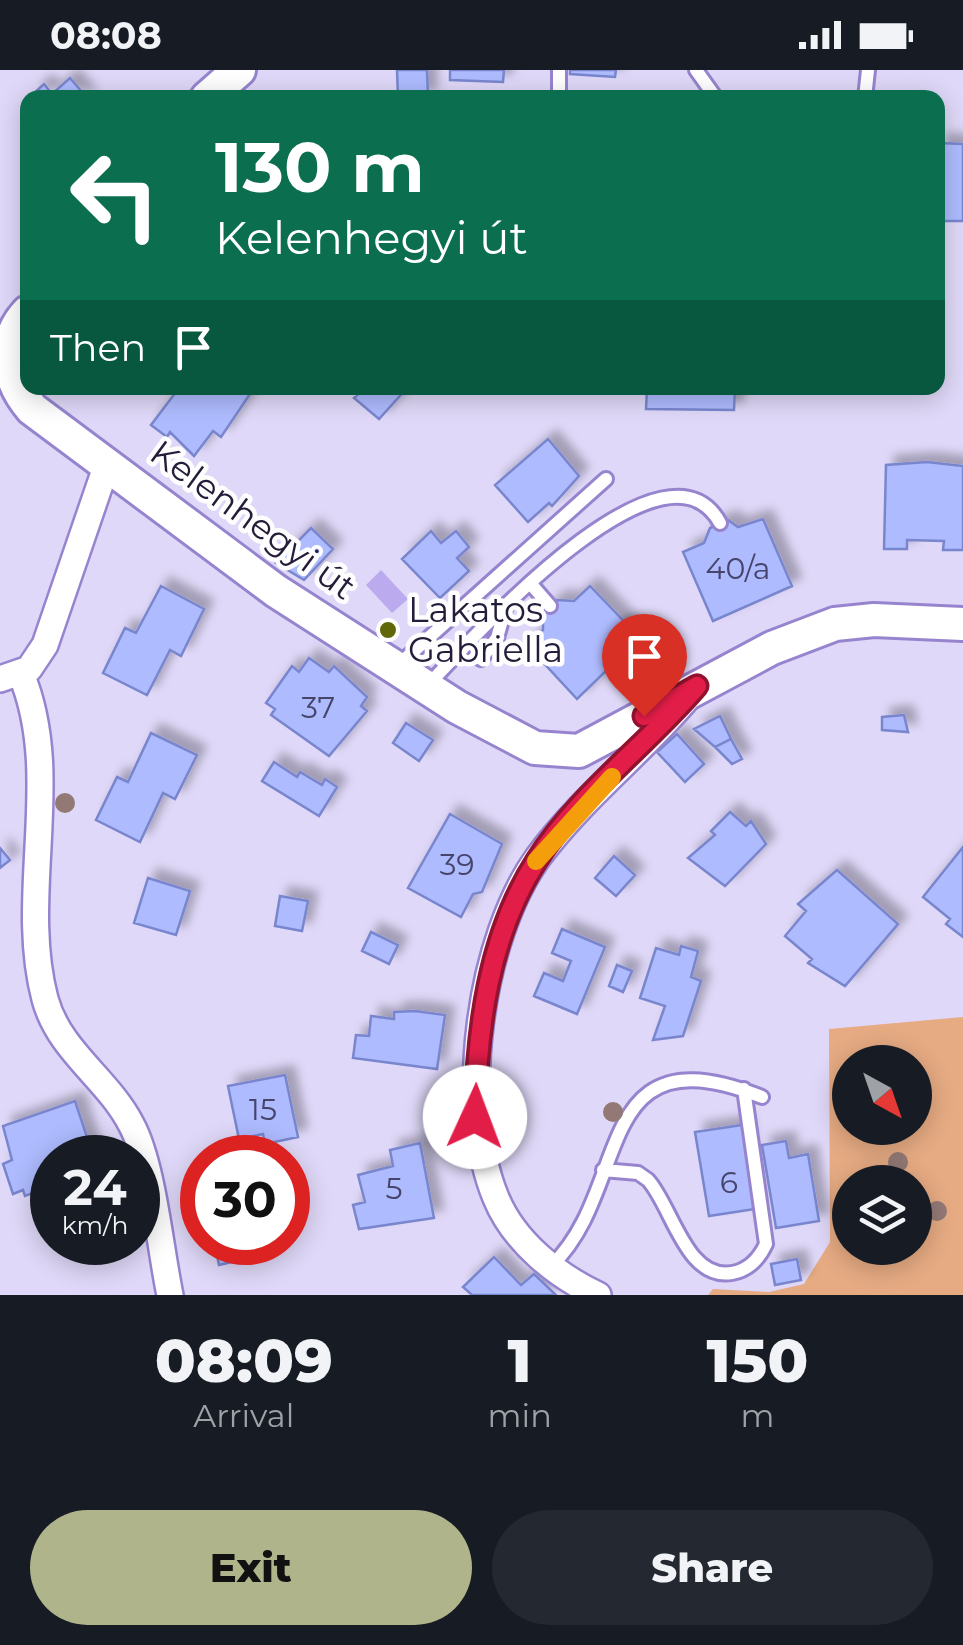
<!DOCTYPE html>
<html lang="en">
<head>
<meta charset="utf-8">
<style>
	body { margin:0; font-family:Montserrat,sans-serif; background:#242831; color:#f1f3f6; height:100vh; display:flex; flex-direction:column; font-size:38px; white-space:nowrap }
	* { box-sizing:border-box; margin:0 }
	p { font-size:32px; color:#9ea1a6 }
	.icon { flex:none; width:55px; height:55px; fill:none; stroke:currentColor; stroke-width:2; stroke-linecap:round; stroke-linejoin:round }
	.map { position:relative; height:1225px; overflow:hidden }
	.sheet { display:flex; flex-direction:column; background:#171b24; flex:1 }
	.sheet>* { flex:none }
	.guide { position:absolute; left:20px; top:20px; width:925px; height:305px; border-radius:20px; box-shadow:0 5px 25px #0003; background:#0b6e4f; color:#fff; overflow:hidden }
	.needle { width:65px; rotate:140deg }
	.tools { position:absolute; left:832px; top:975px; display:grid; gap:20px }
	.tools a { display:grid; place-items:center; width:100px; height:100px; border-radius:50%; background:#171b24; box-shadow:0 5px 25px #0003; font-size:50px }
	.speed { position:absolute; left:30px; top:1065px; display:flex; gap:20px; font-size:50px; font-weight:700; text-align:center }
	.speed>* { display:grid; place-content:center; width:130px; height:130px; border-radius:50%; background:#171b24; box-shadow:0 5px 25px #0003; line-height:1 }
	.speed small { font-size:25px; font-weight:400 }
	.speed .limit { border:15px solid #d22; background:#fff; color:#111 }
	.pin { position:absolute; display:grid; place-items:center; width:85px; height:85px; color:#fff; margin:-102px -42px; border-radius:50% 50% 50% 0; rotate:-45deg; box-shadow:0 0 10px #0007 }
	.pin .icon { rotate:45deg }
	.me { position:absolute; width:110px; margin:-55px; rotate:2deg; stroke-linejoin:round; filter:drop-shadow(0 0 8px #0008) }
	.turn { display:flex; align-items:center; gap:35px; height:210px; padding:0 30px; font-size:45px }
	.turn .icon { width:130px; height:130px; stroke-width:2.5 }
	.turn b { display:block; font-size:70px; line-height:85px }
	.then { display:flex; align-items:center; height:95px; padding:0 30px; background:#0003; gap:20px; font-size:38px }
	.eta { display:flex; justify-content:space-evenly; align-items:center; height:170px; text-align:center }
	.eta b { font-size:60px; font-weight:800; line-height:70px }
	.primary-button { display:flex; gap:20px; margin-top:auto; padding:20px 30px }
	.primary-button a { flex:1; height:115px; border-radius:60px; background:#afb48b; color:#111; font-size:40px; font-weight:800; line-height:115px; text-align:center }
	.primary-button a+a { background:#242831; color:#f1f3f6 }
	.status { display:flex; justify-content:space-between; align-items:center; height:70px; padding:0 50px; background:#171b24; direction:ltr }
	.status svg { height:28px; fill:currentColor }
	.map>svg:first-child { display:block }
	.green { fill:#e6ab83; fill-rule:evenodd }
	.water { fill:#bbabee }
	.building { fill:#aebbfe; stroke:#7986ce; stroke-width:2.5; filter:url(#shadow) }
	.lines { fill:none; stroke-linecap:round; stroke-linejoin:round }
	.service-casing { stroke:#9784cf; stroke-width:18 }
	.minor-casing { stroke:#9784cf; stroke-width:30 }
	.tertiary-casing { stroke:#9784cf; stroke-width:38 }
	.service { stroke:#fff; stroke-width:12 }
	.minor { stroke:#fff; stroke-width:25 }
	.tertiary { stroke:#fff; stroke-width:32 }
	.tree { fill:#937975 }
	.route-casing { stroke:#92132f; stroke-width:25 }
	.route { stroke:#e11d48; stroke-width:18 }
	.slow { stroke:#f59e0b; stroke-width:18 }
	.poi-dot { fill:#5f6709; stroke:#fefefe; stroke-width:4 }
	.labels { text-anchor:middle; stroke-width:9; stroke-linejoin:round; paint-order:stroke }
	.number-label { font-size:30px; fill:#46446a }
	.street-label { font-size:35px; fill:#241c39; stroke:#fefefe }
	.poi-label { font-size:35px; fill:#241c39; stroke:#fefefe; text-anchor:start }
</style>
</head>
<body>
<div class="status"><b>08:08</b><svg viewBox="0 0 49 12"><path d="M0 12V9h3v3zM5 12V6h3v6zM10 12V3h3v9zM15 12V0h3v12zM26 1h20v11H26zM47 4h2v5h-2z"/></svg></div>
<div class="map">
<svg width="963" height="1225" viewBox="0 0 963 1225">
	<defs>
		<filter id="shadow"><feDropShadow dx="9" dy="-9" stdDeviation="5" flood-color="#0004"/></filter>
	</defs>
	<rect width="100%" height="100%" fill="#dfd8f8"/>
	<path class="green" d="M 963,947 L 963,1225 L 708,1225 L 713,1219 L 769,1222 L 804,1214 L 830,1172 L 829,959 ZM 850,992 L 915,992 L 915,1058 L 850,1058 ZM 850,1112 L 915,1112 L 915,1178 L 850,1178 Z"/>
	<path class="water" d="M 381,500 L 408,529 L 392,543 L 366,515 Z"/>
	<path class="building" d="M 397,0 L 427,0 L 428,28 L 398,28 Z
		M 450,0 L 504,0 L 503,12 L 450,10 Z
		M 570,0 L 616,0 L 615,7 L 570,4 Z
		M 70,8 L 87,28 L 32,25 L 44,14 L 52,24 Z
		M 938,73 L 963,74 L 963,151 L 938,151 Z
		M 179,318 L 254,318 L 221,367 L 213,361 L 194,386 L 170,362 L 167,367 L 151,355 Z
		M 349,318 L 407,318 L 379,349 L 354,328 L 357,325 Z
		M 647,318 L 735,318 L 734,340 L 646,339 Z
		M 548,369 L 579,406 L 552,436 L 549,433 L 528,452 L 495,415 Z
		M 927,392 L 963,396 L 963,480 L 943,480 L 944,471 L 907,470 L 907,479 L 884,479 L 886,395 Z
		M 763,449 L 792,516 L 713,551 L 683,482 L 704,473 L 710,458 L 728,450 L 738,457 Z
		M 311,458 L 333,479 L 304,510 L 276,493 Z
		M 431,461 L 441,473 L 456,461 L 469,477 L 457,488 L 469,501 L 440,528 L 402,489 Z
		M 161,516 L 204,539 L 181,586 L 170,580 L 147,625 L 103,603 L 125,558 L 136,563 Z
		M 590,516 L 640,568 L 577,629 L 527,575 L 543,560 L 543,543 L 557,530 L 574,531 Z
		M 309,588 L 329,602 L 334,596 L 367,627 L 361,636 L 367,641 L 329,686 L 271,645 L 275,639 L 266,633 L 292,596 L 299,602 Z
		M 904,645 L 908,662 L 882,660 L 882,647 Z
		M 720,646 L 731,669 L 715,677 L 694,659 Z
		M 406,653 L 433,670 L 419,691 L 393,673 Z
		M 151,663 L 197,685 L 175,729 L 163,723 L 140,772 L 96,750 L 117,707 L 128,712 Z
		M 677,664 L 704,694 L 685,712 L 657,682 Z
		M 731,669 L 742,689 L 732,694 L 715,677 Z
		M 274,692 L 297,707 L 300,702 L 322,715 L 325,709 L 337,717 L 319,746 L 262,711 Z
		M 730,742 L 746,756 L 751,751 L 766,774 L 725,816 L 688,788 L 715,765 L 711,761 Z
		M 450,744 L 502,774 L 482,822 L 473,824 L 461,847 L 408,818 Z
		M 963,777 L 963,867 L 946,854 L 950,849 L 923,827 Z
		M 0,778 L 10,790 L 0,798 Z
		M 614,786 L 635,805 L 616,826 L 595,808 Z
		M 837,800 L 898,854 L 845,916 L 808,893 L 812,889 L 785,866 L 806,841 L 798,834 Z
		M 148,808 L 190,821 L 176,865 L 134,853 Z
		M 280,826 L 308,831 L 302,861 L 275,856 Z
		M 562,859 L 605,877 L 577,944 L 534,926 L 544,903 L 563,911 L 571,891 L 552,883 Z
		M 371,862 L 398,875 L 389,894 L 362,881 Z
		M 681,876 L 698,881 L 691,907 L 701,911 L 683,966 L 653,970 L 665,936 L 640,928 L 656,878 L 679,885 Z
		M 617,895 L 632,901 L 623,922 L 609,916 Z
		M 415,941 L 445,945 L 437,999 L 353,988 L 356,965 L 369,966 L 371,946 L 394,949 L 394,942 Z
		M 285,1005 L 298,1067 L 265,1074 L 263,1064 L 239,1069 L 228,1016 Z
		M 75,1031 L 94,1088 L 52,1088 L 52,1116 L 25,1126 L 23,1120 L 13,1124 L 3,1094 L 12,1090 L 3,1056 Z
		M 742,1055 L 755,1139 L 709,1146 L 695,1062 Z
		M 786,1071 L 789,1088 L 808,1084 L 819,1151 L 776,1158 L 762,1075 Z
		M 420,1073 L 434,1148 L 359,1159 L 353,1135 L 365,1132 L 358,1105 L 393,1096 L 390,1080 Z
		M 214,1172 L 272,1172 L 274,1182 L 219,1195 Z
		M 494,1187 L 521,1215 L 534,1204 L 556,1225 L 472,1225 L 463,1217 Z
		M 797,1189 L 801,1210 L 775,1215 L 771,1194 Z"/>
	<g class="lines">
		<defs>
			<path id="service" d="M 559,0 L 559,28
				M 696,0 L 716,28
				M 865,28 L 868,0
				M 530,513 L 550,536
				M 481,589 L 497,568 L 506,536
				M 396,597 L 606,409
				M 428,615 C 469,572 665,352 720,453
				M 603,1100 L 638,1103 L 648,1110 C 672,1136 686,1211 732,1203 C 749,1200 759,1189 766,1174 L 744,1019
				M 551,1196 C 633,1119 589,958 762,1027"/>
			<path id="minor" d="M 21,604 C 64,706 17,824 45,929 C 59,981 107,1008 131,1054 C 153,1094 160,1178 170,1225
				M 0,609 L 29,599 L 45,575 L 107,394
				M 598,1225 C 557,1206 514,1172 496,1128 C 457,1035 479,868 539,786 C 583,727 642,682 689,626"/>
			<path id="tertiary" d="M 207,28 L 239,0
				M 28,242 C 0,272 7,310 32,339 L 276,521 L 457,637 L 535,678 L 579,681 L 772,578 L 835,554 L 874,550 L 963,554"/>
		</defs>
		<use href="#service" class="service-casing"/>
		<use href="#minor" class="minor-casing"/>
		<use href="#tertiary" class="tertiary-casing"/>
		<use href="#service" class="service"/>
		<use href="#minor" class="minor"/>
		<use href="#tertiary" class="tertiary"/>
	</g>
	<g class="tree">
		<circle cx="65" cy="733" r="10"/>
		<circle cx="613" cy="1042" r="10"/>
		<circle cx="898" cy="1092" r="10"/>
		<circle cx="937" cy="1141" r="10"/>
	</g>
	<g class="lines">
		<defs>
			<path id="route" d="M 475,1047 C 477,960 488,866 537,790 C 578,725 647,675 697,616 L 644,646"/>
		</defs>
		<use href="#route" class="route-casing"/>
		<use href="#route" class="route"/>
		<path class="slow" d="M 536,791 L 612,707"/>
	</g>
	<circle class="poi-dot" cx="388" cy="560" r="10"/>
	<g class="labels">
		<g class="number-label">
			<text x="738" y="509">40/a</text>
			<text x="318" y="648">37</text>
			<text x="457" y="805">39</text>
			<text x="263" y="1050">15</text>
			<text x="729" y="1123">6</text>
			<text x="394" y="1129">5</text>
		</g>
		<g class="street-label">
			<text transform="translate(253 450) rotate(36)" y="12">Kelenhegyi út</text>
		</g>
		<g class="poi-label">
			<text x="408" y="552">Lakatos<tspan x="408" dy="40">Gabriella</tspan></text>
		</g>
	</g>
</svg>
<div class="tools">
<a><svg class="needle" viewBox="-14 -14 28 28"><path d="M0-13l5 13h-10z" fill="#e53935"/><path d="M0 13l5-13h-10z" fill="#9ea1a6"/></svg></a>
<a><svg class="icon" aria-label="layers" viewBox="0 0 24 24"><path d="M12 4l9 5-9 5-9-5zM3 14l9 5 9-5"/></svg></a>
</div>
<div class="speed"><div>24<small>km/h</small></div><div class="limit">30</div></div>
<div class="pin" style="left:644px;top:646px;background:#d93025"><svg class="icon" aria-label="arrive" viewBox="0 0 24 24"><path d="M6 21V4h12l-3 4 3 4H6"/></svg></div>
<svg class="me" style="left:475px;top:1047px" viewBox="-20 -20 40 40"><circle r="19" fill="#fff"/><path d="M0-13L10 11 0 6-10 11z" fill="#e11d48"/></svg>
<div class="guide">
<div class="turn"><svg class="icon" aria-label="left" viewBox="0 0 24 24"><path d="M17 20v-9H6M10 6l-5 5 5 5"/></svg><div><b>130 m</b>Kelenhegyi út</div></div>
<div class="then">Then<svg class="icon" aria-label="arrive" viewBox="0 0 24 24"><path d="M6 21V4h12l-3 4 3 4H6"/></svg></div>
</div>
</div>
<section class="sheet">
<div class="eta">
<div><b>08:09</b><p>Arrival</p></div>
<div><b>1</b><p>min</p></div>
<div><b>150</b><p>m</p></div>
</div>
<div class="primary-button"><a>Exit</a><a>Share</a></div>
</section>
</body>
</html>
